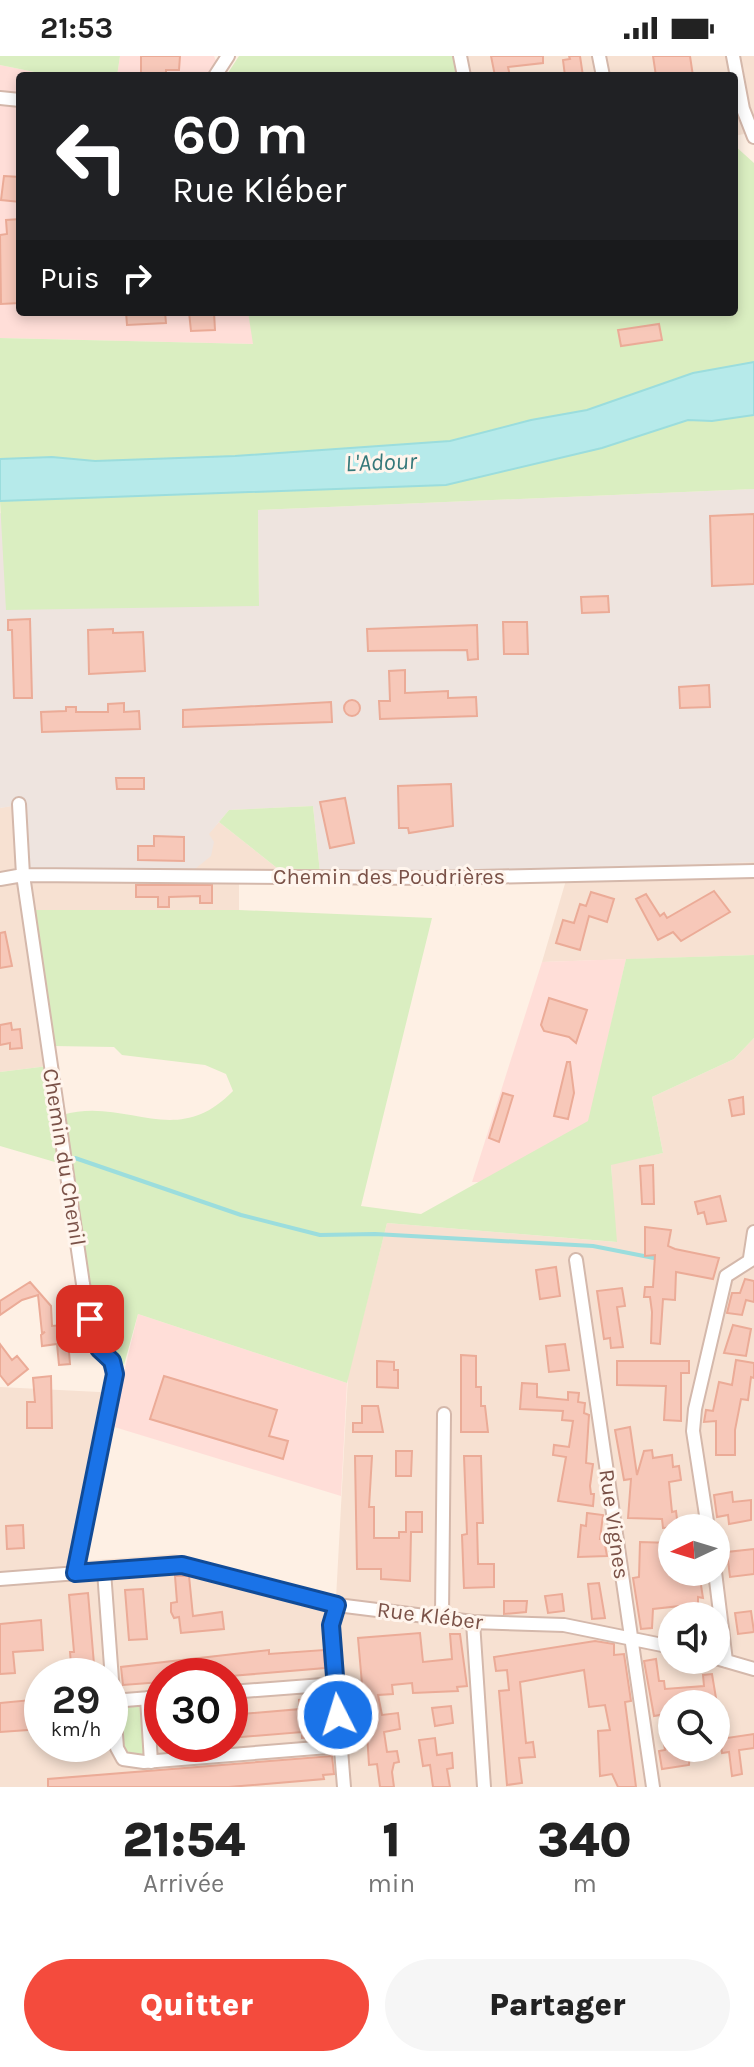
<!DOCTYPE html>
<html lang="fr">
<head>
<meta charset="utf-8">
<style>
	body { margin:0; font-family:Karla,sans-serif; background:#f6f6f6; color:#222; height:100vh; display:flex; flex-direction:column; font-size:30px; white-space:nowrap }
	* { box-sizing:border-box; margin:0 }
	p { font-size:26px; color:#767676 }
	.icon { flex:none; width:44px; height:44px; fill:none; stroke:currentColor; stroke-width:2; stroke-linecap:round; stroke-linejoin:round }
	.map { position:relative; height:1731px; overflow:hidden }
	.drawer { display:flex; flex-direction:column; background:#fff; flex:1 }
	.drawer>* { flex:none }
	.hud { position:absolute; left:16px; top:16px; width:722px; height:244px; border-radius:8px; box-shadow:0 4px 12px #0003; background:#202124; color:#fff; overflow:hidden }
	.needle { width:52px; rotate:266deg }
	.controls { position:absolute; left:658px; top:1458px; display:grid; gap:16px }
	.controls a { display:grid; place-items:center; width:72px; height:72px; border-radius:50%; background:#fff; box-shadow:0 4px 12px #0003; font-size:40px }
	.speed { position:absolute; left:24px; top:1602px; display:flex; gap:16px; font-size:40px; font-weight:700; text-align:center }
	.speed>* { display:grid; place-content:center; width:104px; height:104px; border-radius:50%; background:#fff; box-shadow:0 4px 12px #0003; line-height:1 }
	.speed small { font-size:20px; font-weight:400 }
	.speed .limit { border:12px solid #d22; background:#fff; color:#111 }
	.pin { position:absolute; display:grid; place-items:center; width:68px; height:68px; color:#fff; margin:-34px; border-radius:16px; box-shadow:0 4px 12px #0006 }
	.me { position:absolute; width:88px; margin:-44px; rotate:355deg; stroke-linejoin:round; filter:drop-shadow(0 0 6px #0008) }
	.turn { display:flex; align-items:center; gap:28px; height:168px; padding:0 24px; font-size:36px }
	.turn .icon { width:104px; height:104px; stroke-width:2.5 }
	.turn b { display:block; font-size:56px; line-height:68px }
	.then { display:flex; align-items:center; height:76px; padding:0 24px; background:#0003; gap:16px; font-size:30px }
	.eta { display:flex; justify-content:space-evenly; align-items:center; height:136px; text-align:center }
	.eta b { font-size:48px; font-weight:800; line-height:56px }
	.button { display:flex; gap:16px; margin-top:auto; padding:16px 24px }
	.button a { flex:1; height:92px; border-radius:48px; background:#f44b3d; color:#fff; font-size:32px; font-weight:800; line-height:92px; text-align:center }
	.button a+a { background:#f6f6f6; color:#222 }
	.status { display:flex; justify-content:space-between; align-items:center; height:56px; padding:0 40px; background:#fff; direction:ltr }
	.status svg { height:22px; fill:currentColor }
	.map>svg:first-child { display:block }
	.residential { fill:#f7e1d2; fill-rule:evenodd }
	.commercial { fill:#ffded8 }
	.industrial { fill:#eee4df }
	.green { fill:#daeec1 }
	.water { fill:#b6eaea; stroke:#9bdddd; stroke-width:2 }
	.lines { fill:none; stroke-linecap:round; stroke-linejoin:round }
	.stream { stroke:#9bdddd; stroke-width:4 }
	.building { fill:#f7c8b9; stroke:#ebab97; stroke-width:2 }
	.minor-casing { stroke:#d4b8ab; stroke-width:16 }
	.minor { stroke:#fff; stroke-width:12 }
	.route-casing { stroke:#114b97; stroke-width:20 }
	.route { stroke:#1a73e8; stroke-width:14 }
	.labels { text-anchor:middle; stroke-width:6; stroke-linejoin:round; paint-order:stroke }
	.street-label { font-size:22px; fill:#7a5147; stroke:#fff5ed }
	.water-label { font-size:24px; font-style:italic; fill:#357879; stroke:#fff5ed }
</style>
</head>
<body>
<div class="status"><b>21:53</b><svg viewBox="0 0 49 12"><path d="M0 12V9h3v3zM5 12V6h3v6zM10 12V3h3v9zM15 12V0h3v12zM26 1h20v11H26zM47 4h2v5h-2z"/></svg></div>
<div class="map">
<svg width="754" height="1731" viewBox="0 0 754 1731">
	<rect width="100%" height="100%" fill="#fef0e4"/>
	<path class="residential" d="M 456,0 L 754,0 L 754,76 L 734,80 L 734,20 L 460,20 Z
		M 26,747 L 30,813 L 208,778 L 219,766 L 282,816 L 283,829 L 239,827 L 239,854 L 34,854 L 56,1009 L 0,1016 L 0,752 Z
		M 754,806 L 754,899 L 542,906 L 569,814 Z
		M 754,982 L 754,1731 L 0,1731 L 0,1331 L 119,1337 L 83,1505 L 175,1498 L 336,1543 L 348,1320 L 387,1167 L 616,1186 L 611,1108 L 663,1097 L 652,1041 L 734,1003 ZM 672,1472 L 716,1472 L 716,1516 L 672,1516 ZM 672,1560 L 716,1560 L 716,1604 L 672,1604 ZM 42,1620 L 110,1620 L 110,1688 L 42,1688 ZM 162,1620 L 230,1620 L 230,1688 L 162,1688 ZM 672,1648 L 716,1648 L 716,1692 L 672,1692 Z"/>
	<path class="commercial" d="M 120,0 L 214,0 L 223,20 L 117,20 Z
		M 0,9 L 54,20 L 20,20 L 20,256 L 248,256 L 254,288 L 0,282 Z
		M 626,903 L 589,1065 L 481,1126 L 472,1126 L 542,906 Z
		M 138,1258 L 347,1327 L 341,1440 L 111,1370 Z"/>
	<path class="industrial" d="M 754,433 L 754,806 L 569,814 L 320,817 L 313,750 L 229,754 L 209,778 L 214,786 L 211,800 L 195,813 L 30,813 L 26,748 L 0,752 L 0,457 L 259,550 L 258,454 Z"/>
	<path class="green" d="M 0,0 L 120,0 L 117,20 L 54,20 L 0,9 Z
		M 239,0 L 456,0 L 460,20 L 226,20 Z
		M 734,89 L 754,107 L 754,306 L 693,317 L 587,354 L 531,364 L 450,385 L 235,400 L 95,405 L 52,401 L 0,403 L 0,282 L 253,288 L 248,256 L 734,256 Z
		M 754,359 L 754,433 L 258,454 L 259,550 L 6,554 L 0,445 L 446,429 L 602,392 L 688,364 L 712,365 Z
		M 313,750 L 320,817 L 282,816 L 219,766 L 229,754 Z
		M 34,854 L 239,854 L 432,862 L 361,1150 L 421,1158 L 588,1065 L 626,903 L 754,899 L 754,982 L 734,1003 L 652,1041 L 663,1097 L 611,1109 L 617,1186 L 387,1167 L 347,1327 L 138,1258 L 124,1309 L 105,1288 L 97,1273 L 72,1111 L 0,1090 L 0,1016 L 56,1009 L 62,1059 C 127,1040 175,1095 233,1035 L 226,1018 L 205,1009 L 122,999 L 114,991 L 53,990 Z
		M 139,1648 L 147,1698 L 141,1703 L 122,1699 L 118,1653 L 121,1649 Z"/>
	<path class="water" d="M 754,306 L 754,359 L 712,365 L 688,364 L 602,392 L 446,429 L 0,445 L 0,403 L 52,401 L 95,405 L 235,400 L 450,385 L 531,364 L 587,354 L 693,317 Z"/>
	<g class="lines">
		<path class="stream" d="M 75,1102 L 241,1159 L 320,1179 L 375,1178 L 593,1190 L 659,1203"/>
	</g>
	<path class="building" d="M 141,0 L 180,0 L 179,14 L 166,14 L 166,20 L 141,20 Z
		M 491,0 L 543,0 L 543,7 L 508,11 L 510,20 L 495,20 Z
		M 569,0 L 580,0 L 583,20 L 565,20 L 563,4 L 570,3 Z
		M 653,0 L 690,0 L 693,20 L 656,20 Z
		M 4,120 L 20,121 L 20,146 L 1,144 Z
		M 20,163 L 20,247 L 1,248 L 0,179 L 7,178 L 6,164 Z
		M 126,256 L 165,256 L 166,267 L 127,269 Z
		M 189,256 L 214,256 L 215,274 L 191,275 Z
		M 659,268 L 662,284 L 621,290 L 618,274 Z
		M 754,458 L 754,528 L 712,530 L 710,460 Z
		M 608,540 L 609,556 L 582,557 L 581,541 Z
		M 30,563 L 32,642 L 14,642 L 12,574 L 8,574 L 8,564 Z
		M 503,566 L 527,566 L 528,598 L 504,598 Z
		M 477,569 L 478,603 L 468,604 L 467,594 L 368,595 L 367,573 Z
		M 113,573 L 113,577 L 143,576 L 145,615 L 89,618 L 88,574 Z
		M 405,614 L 405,637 L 448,635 L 448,642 L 476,641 L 477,660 L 380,663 L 379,645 L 390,645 L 389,615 Z
		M 709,629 L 710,651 L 680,652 L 679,631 Z
		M344 652a8 8 0 1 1 16 0a8 8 0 1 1-16 0Z
		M 331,646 L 332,666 L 183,671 L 183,654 Z
		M 124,647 L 124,656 L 139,655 L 140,673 L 42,676 L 41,656 L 66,655 L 66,651 L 76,651 L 76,656 L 108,656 L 108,648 Z
		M 116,722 L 144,722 L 144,733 L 117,733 Z
		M 451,728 L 453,770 L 409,777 L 408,772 L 399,772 L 398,730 Z
		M 345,742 L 354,787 L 330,792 L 320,746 Z
		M 154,780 L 184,781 L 184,805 L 138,804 L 138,790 L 154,790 Z
		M 136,829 L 212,829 L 212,847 L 200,847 L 200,840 L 169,841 L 169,851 L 158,851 L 158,841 L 136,841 Z
		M 714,835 L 730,856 L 681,885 L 673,876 L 658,884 L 636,843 L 646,838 L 660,860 L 664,857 L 667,862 Z
		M 591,836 L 614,843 L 607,866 L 589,860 L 580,894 L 556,887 L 563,864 L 574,867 L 580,848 L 586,850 Z
		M 5,876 L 12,910 L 0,912 L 0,877 Z
		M 549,942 L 587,954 L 576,987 L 569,981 L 544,975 L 541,969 Z
		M 11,967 L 12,974 L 20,973 L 22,992 L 10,993 L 10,987 L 0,989 L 0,969 Z
		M 567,1006 L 570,1006 L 574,1037 L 568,1063 L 554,1060 Z
		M 503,1037 L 513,1040 L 499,1086 L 489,1082 Z
		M 743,1041 L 744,1058 L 732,1060 L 729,1044 Z
		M 653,1109 L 654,1148 L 642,1148 L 640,1110 Z
		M 720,1140 L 726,1165 L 707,1168 L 704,1156 L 698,1158 L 695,1146 Z
		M 645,1171 L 671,1174 L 668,1190 L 675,1193 L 719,1202 L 713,1223 L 676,1216 L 675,1244 L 663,1243 L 660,1288 L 651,1287 L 652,1256 L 650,1241 L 644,1241 L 645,1231 L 653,1231 L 655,1199 L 645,1200 Z
		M 556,1211 L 560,1240 L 540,1243 L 536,1214 Z
		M 745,1223 L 754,1225 L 754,1246 L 746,1244 L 742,1259 L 727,1257 L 732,1237 L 740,1237 Z
		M 30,1226 L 51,1250 L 52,1270 L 62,1269 L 63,1284 L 68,1284 L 70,1308 L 59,1309 L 57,1288 L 42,1290 L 41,1279 L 45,1276 L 42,1277 L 38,1239 L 22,1244 L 0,1259 L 0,1245 Z
		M 622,1232 L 625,1250 L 617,1251 L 623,1291 L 611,1292 L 610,1282 L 604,1283 L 597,1235 Z
		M 733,1269 L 751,1273 L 746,1300 L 724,1297 Z
		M 0,1288 L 12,1304 L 17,1300 L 28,1313 L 8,1329 L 0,1319 Z
		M 565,1288 L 569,1314 L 549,1316 L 546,1290 Z
		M 461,1299 L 476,1300 L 476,1331 L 481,1331 L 481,1350 L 485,1350 L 488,1376 L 461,1376 Z
		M 736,1304 L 754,1307 L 754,1322 L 751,1321 L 748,1344 L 741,1343 L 735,1374 L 735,1399 L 716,1399 L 716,1365 L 704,1366 L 706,1354 L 713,1355 L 719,1326 L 732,1329 Z
		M 377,1305 L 394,1306 L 394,1314 L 398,1314 L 398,1332 L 377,1331 Z
		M 617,1305 L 689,1305 L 689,1317 L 681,1317 L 681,1365 L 664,1364 L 666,1330 L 617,1329 Z
		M 51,1320 L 52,1372 L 27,1372 L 27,1346 L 35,1346 L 33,1322 Z
		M 164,1320 L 277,1354 L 269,1380 L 288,1385 L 283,1403 L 150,1363 Z
		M 522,1327 L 537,1328 L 537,1341 L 568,1344 L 568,1336 L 579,1337 L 578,1346 L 585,1347 L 584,1357 L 589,1359 L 586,1407 L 593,1408 L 590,1430 L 591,1438 L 594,1438 L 593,1450 L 558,1445 L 566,1401 L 553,1399 L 554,1389 L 569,1391 L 573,1365 L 562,1364 L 563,1355 L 520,1353 Z
		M 362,1350 L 378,1350 L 383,1376 L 353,1376 L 353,1367 L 362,1367 Z
		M 630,1371 L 637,1419 L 644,1395 L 652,1394 L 653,1402 L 672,1399 L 673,1411 L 679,1410 L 681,1424 L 669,1426 L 672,1456 L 676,1455 L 678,1471 L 663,1472 L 662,1463 L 628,1462 L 631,1423 L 624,1424 L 615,1374 Z
		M 396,1395 L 412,1395 L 411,1420 L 396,1420 Z
		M 355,1400 L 372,1400 L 369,1451 L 374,1451 L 374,1482 L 399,1482 L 399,1476 L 406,1476 L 406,1456 L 422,1456 L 422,1476 L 411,1476 L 410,1525 L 381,1523 L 381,1513 L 357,1513 Z
		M 464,1400 L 481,1400 L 483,1467 L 477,1467 L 478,1508 L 494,1508 L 494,1531 L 464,1532 L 462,1479 L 467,1478 Z
		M 732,1436 L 733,1446 L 751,1444 L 751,1464 L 729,1468 L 728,1459 L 717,1461 L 714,1439 Z
		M 587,1457 L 603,1459 L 600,1483 L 604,1483 L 607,1500 L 578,1501 L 581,1469 L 586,1470 Z
		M 23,1469 L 24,1492 L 7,1493 L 6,1470 Z
		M 640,1486 L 672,1487 L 672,1516 L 699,1516 L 703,1542 L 698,1541 L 698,1548 L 653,1553 L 652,1572 L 641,1573 L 633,1522 L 639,1521 Z
		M 754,1493 L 754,1518 L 730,1521 L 727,1496 Z
		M 175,1520 L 189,1520 L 193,1560 L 222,1556 L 224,1573 L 181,1577 L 179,1561 L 174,1562 L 171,1556 L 171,1547 L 177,1546 Z
		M 599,1527 L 605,1562 L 592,1563 L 588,1528 Z
		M 143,1533 L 147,1583 L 129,1584 L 125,1534 Z
		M 88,1537 L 95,1620 L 72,1620 L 70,1596 L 74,1596 L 69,1539 Z
		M 562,1538 L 564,1555 L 548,1557 L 545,1540 Z
		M 504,1545 L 527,1545 L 526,1556 L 504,1558 Z
		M 751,1555 L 754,1576 L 738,1578 L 735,1557 Z
		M 41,1564 L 43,1594 L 13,1596 L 15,1617 L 0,1618 L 0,1568 Z
		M 420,1577 L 423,1606 L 452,1603 L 450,1578 L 460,1578 L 467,1630 L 457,1631 L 458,1635 L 413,1637 L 412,1627 L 392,1629 L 393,1638 L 378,1639 L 382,1659 L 398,1657 L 400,1673 L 384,1676 L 387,1696 L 397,1695 L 399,1706 L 394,1707 L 392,1716 L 394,1731 L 380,1731 L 377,1708 L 369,1709 L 365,1647 L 356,1648 L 356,1641 L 347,1639 L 346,1630 L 362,1628 L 358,1582 Z
		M 595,1585 L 614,1588 L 614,1599 L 624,1598 L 631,1645 L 625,1646 L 636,1731 L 618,1731 L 612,1718 L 600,1720 L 598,1675 L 610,1674 L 605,1649 L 589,1651 L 584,1614 L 520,1626 L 526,1687 L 533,1686 L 535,1701 L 519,1702 L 522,1727 L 507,1729 L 499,1635 L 509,1634 L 507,1614 L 496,1615 L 494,1601 Z
		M 269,1594 L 269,1598 L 324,1594 L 325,1612 L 231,1620 L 230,1616 L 162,1620 L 162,1626 L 123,1629 L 121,1611 Z
		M 656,1603 L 659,1625 L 664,1625 L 665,1633 L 704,1630 L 703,1619 L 712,1618 L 717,1648 L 672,1648 L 672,1692 L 690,1692 L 689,1709 L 662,1713 L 659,1695 L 665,1694 L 660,1659 L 654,1660 L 644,1605 Z
		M 318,1642 L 321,1680 L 302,1682 L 302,1676 L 230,1682 L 230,1659 L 300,1653 L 299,1644 Z
		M 42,1643 L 42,1673 L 0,1676 L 0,1647 Z
		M 451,1650 L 453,1667 L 435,1670 L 432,1652 Z
		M 754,1678 L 754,1692 L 739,1694 L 742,1718 L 732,1720 L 729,1696 L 722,1697 L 720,1683 Z
		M 435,1682 L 437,1699 L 452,1697 L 453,1712 L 447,1713 L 450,1731 L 433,1731 L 430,1709 L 423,1710 L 419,1684 Z
		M 332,1700 L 334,1718 L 323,1719 L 324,1723 L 229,1731 L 48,1731 L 48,1723 Z"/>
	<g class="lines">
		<defs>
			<path id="minor" d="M 460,0 L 464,20
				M 599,0 L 603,20
				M 733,0 L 743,53 L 754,81
				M 215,20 L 228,0
				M 0,42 L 20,44
				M 19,748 L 23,819 L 83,1228 C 87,1247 88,1273 98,1291 C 104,1302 112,1305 115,1318 L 75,1517
				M 0,823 L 23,819 L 434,822 L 754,815
				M 750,1202 L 754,1176
				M 576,1204 L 653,1731
				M 708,1472 L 693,1375 L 695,1353 L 726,1220 L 754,1202
				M 104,1515 L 117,1692 L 123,1703 L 144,1706 L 341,1690
				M 715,1516 L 726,1605
				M 0,1523 L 182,1509 L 337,1549 L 473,1566 L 564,1569 L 672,1591
				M 337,1549 L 331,1569 L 344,1731
				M 442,1560 L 444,1358
				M 473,1566 L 484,1731
				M 716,1602 L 754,1613
				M 230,1636 L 336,1628
				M 147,1642 L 151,1706
				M 113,1645 L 162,1641"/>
		</defs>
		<use href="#minor" class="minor-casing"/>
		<use href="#minor" class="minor"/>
	</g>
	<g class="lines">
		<defs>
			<path id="route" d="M 90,1263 L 99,1293 L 112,1305 L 115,1318 L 75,1517 L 182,1509 L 337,1549 L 331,1569 L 338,1659"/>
		</defs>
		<use href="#route" class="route-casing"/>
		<use href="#route" class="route"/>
	</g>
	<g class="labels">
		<g class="street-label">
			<text x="389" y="828">Chemin des Poudrières</text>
			<text transform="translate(65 1101) rotate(81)" y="8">Chemin du Chenil</text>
			<text transform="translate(615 1468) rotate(82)" y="8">Rue Vignes</text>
			<text transform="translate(430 1559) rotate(7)" y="8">Rue Kléber</text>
		</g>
		<g class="water-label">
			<text transform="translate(381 406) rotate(-2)" y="8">L'Adour</text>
		</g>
	</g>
</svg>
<div class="controls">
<a><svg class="needle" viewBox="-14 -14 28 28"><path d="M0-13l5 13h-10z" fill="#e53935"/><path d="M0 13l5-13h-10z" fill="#767676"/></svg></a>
<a><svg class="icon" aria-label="sound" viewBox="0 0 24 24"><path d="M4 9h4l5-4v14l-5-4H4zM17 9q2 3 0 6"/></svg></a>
<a><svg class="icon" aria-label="search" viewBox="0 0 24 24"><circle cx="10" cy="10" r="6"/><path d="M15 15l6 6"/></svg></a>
</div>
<div class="speed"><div>29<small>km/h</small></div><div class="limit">30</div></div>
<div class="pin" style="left:90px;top:1263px;background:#d93025"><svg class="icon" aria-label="arrive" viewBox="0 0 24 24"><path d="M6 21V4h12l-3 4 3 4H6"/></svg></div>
<svg class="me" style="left:338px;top:1659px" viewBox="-20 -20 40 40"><circle r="17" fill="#1a73e8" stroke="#fff" stroke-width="3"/><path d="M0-11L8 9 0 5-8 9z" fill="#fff"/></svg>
<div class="hud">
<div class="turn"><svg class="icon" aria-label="left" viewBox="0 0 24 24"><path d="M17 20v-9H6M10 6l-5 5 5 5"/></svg><div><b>60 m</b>Rue Kléber</div></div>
<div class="then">Puis<svg class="icon" aria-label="right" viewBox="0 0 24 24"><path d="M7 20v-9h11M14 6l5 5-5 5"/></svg></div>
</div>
</div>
<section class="drawer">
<div class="eta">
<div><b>21:54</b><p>Arrivée</p></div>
<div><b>1</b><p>min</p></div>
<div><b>340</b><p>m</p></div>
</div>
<div class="button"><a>Quitter</a><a>Partager</a></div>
</section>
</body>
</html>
